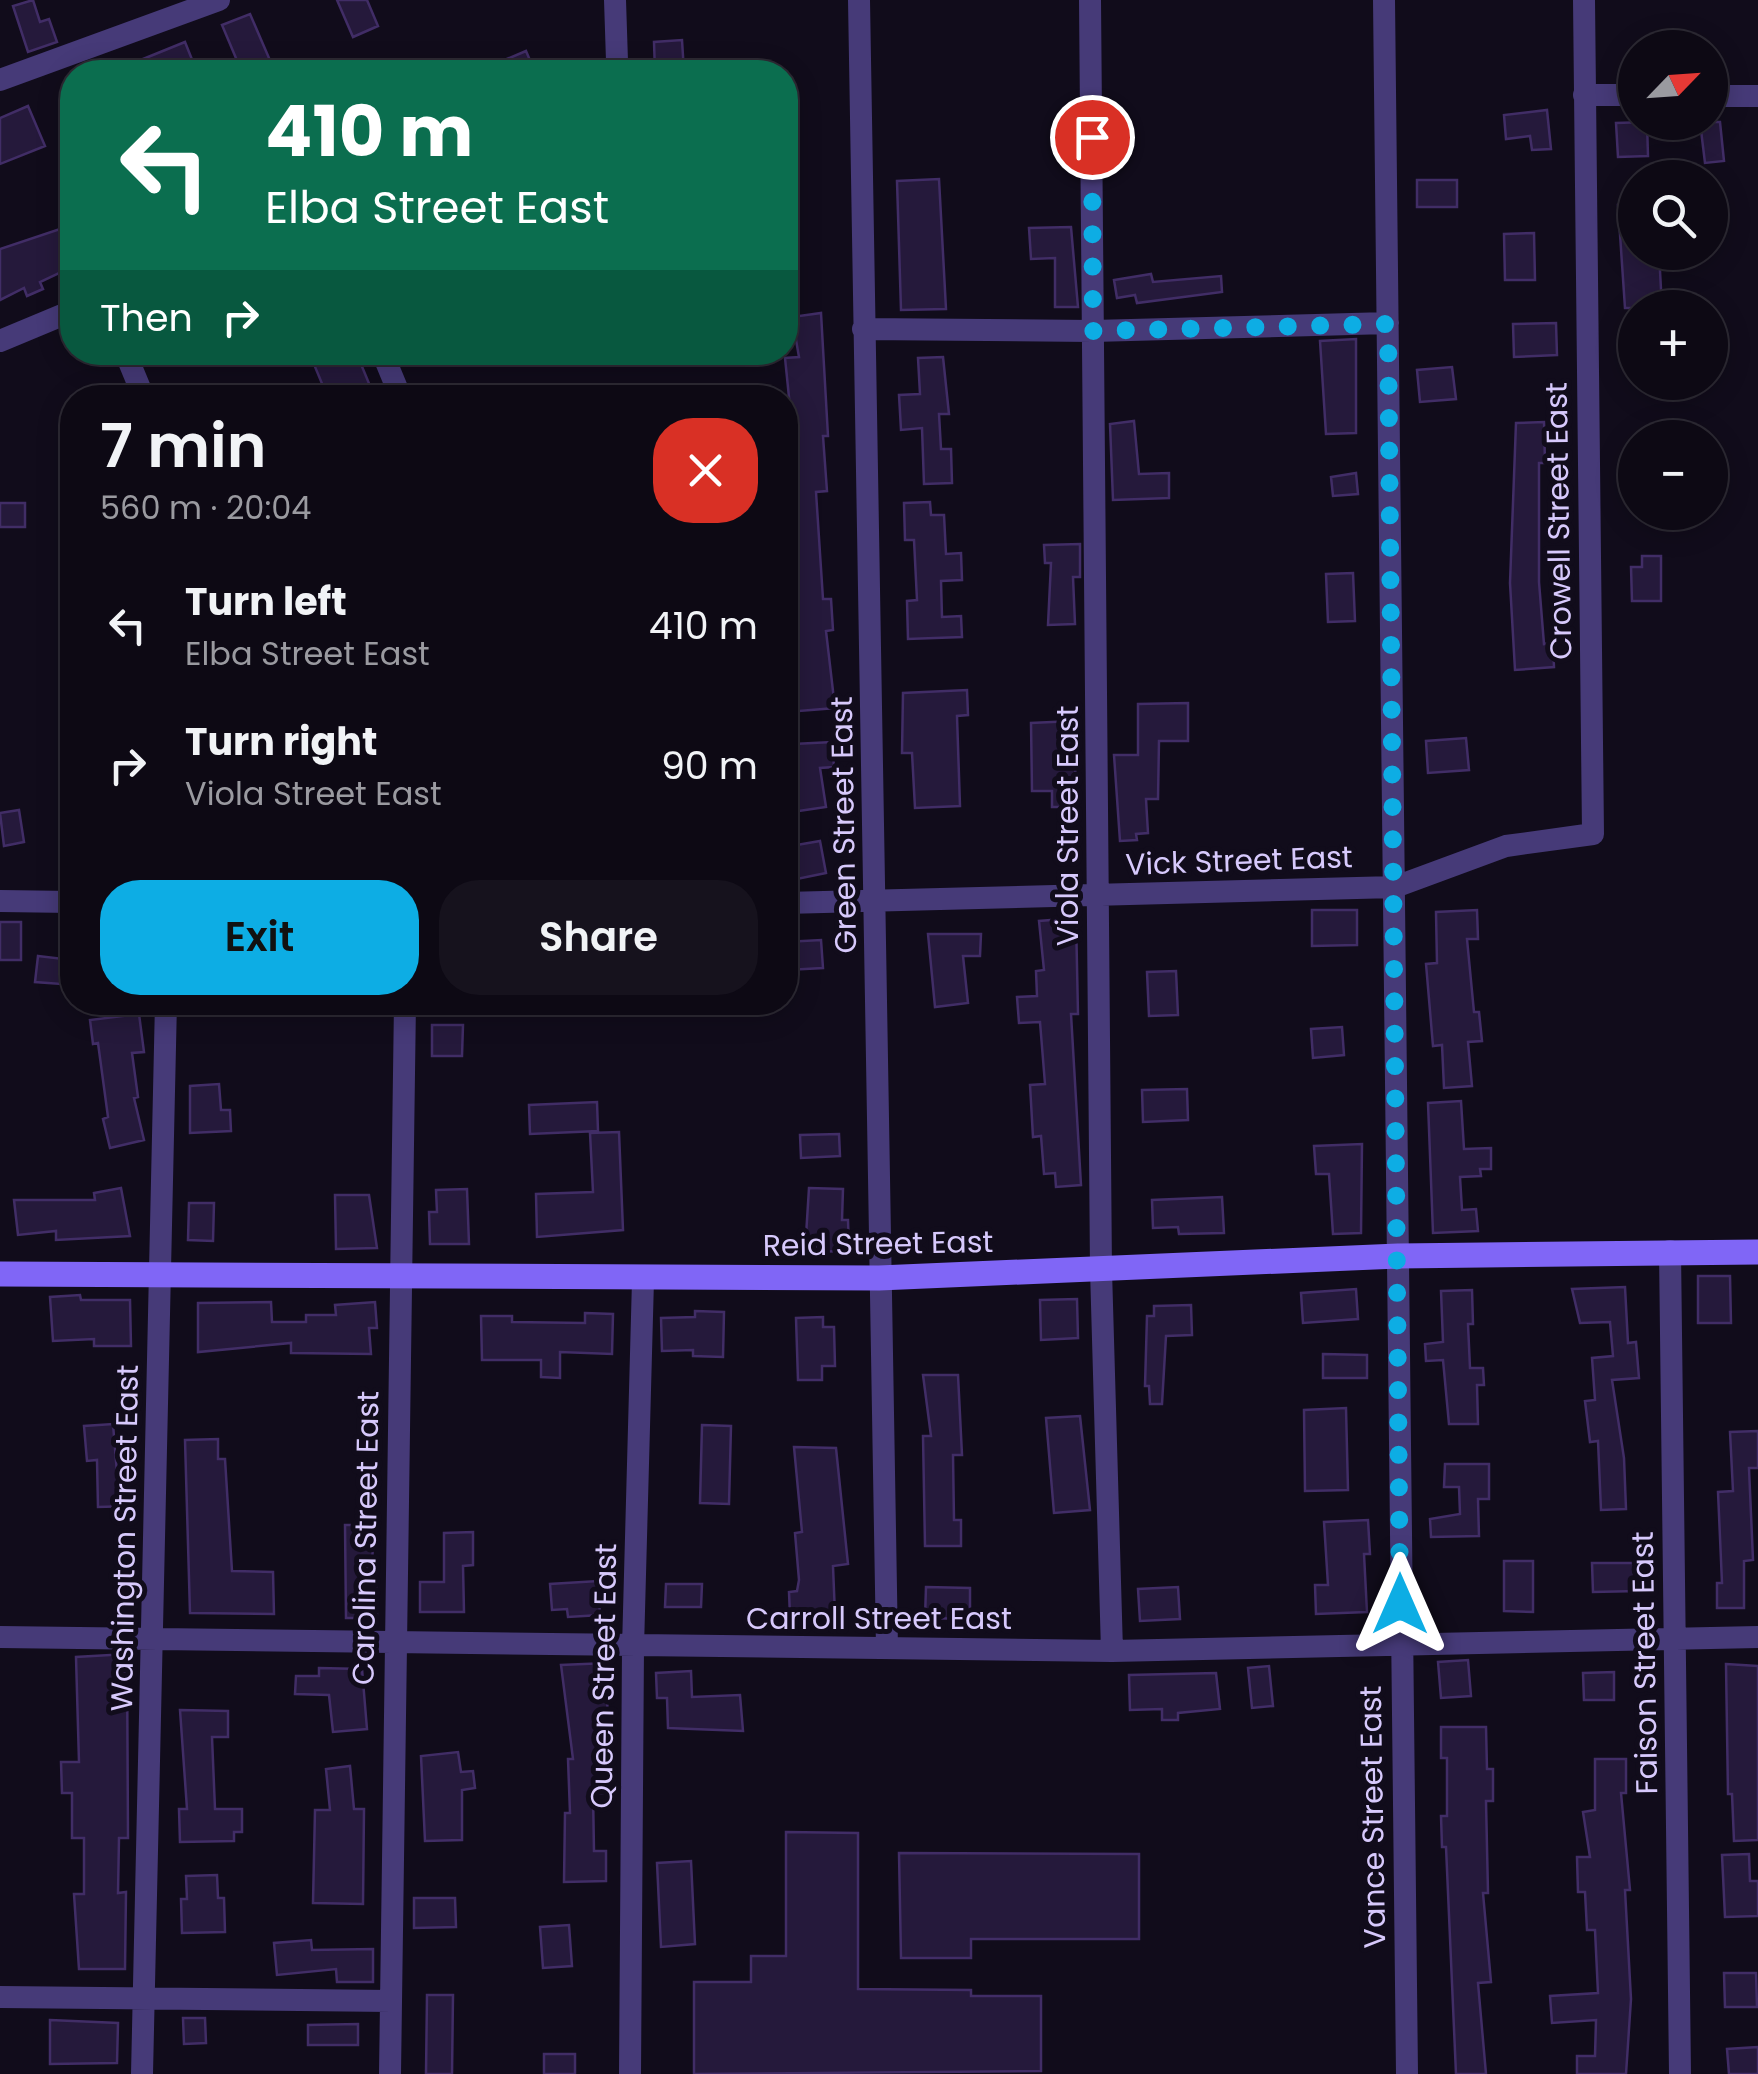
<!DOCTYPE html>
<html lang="en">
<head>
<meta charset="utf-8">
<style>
	body { margin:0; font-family:Poppins,sans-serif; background:#16121d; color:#f1f3f6; height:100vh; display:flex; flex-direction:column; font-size:38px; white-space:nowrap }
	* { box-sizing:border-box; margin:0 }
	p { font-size:32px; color:#9a9aa0 }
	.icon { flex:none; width:55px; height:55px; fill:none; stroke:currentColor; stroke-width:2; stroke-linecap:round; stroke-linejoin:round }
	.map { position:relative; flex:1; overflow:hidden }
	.sheet { position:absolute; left:60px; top:385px; width:738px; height:630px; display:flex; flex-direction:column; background:#0d0914; border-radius:40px; box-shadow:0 5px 25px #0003,0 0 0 2px #2d2a34 }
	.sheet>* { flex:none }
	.banner { position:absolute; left:60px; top:60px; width:738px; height:305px; border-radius:40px; box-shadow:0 5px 25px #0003,0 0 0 2px #2d2a34; background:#0b6e4f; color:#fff; overflow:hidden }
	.needle { width:65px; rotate:65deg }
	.buttons { position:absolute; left:1618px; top:30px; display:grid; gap:20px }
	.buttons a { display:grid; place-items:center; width:110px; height:110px; border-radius:50%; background:#0d0914; box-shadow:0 5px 25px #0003,0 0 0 2px #2d2a34; font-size:50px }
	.pin { position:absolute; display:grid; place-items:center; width:85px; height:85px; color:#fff; margin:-42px; border:5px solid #fff; border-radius:50%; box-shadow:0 2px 10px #0007 }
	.me { position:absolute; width:110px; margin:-55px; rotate:0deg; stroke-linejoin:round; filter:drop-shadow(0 0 8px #0008) }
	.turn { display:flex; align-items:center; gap:35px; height:210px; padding:0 40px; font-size:45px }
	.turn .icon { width:130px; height:130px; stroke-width:2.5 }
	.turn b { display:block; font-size:70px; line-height:85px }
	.then { display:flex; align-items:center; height:95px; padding:0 40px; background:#0003; gap:20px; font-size:38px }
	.round { display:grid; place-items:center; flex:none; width:105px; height:105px; border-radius:40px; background:#16121d }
	.overview { display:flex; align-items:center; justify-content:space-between; height:170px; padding:0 40px }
	h1 { font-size:60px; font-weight:600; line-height:75px }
	.action { display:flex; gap:20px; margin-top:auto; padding:20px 40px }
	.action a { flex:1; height:115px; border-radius:40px; background:#0dade4; color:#111; font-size:40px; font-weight:600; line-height:115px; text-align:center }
	.action a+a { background:#16121d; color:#f1f3f6 }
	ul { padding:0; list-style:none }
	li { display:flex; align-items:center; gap:30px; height:140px; padding:0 40px }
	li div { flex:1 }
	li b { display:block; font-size:38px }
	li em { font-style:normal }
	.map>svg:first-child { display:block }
	.building { fill:#25193b; stroke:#412d66; stroke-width:2.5 }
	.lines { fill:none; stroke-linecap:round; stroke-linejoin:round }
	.street { stroke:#463a78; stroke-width:22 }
	.secondary { stroke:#8066f6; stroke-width:25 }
	.route { stroke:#0dade4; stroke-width:18; stroke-dasharray:0 32.4 }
	.labels { text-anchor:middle; stroke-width:10; stroke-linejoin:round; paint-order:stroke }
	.street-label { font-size:30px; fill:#d7c9fc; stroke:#110c1b }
</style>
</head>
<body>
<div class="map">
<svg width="1758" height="2074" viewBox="0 0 1758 2074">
	<rect width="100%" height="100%" fill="#110c1b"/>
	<path class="building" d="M 33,0 L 40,22 L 49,19 L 57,42 L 28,52 L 13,6 Z
		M 337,0 L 367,0 L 378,26 L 353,37 Z
		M 250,14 L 269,58 L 241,70 L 222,25 Z
		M 682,40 L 684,72 L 655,72 L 654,42 Z
		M 185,42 L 197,72 L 111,72 Z
		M 526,51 L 535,72 L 476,72 Z
		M 28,106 L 45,146 L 0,164 L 0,118 Z
		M 1547,110 L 1551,149 L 1532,150 L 1530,136 L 1506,139 L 1504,115 Z
		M 1647,122 L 1648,156 L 1618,157 L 1616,123 Z
		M 1700,122 L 1720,122 L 1724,161 L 1705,163 Z
		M 939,179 L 946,309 L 901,310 L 897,181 Z
		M 1417,180 L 1457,180 L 1457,207 L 1417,207 Z
		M 1635,204 L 1635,252 L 1659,252 L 1662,308 L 1625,308 L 1618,205 Z
		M 72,225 L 72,267 L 40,282 L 43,289 L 27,296 L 24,288 L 0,300 L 0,249 Z
		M 1071,227 L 1078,307 L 1055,307 L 1055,258 L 1031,259 L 1029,228 Z
		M 1534,233 L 1535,280 L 1505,280 L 1504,234 Z
		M 1151,274 L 1153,282 L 1221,276 L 1222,292 L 1137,303 L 1135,295 L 1117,298 L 1114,280 Z
		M 821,313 L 828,436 L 823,436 L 827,491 L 816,492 L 823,599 L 831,599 L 833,630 L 826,631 L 835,708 L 787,712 L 785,649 L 797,648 L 792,579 L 785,580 L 785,407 L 790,407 L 785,358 L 799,357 L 792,317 Z
		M 1556,323 L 1557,355 L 1514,357 L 1513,324 Z
		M 1356,339 L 1356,433 L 1326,434 L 1320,341 Z
		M 335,352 L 356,352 L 375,398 L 328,398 L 313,362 Z
		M 943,357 L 949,414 L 939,414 L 941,449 L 951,449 L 952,483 L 924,484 L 922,428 L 901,430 L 899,395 L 920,394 L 918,358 Z
		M 1452,367 L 1456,399 L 1420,402 L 1417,370 Z
		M 1134,421 L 1139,474 L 1169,473 L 1169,498 L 1113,500 L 1110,424 Z
		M 1544,422 L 1545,463 L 1539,463 L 1539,582 L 1544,644 L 1553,643 L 1554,667 L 1515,670 L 1510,583 L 1516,423 Z
		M 1356,473 L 1358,494 L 1333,496 L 1331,477 Z
		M 930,502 L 931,515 L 944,515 L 946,554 L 961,553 L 962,580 L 941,581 L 942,617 L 961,616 L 962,637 L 908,639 L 907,601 L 917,600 L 914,540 L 905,540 L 904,503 Z
		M 0,503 L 25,503 L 25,527 L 0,527 Z
		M 1080,544 L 1080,577 L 1073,577 L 1075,624 L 1048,625 L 1051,563 L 1045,563 L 1044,545 Z
		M 1642,556 L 1661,556 L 1661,601 L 1632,601 L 1631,567 L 1642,567 Z
		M 1353,573 L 1355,621 L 1328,622 L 1326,574 Z
		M 967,690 L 968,715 L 957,716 L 960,806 L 915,808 L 912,753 L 902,753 L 903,693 Z
		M 1188,703 L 1188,741 L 1159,741 L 1158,799 L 1146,799 L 1148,833 L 1136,834 L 1137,840 L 1120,841 L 1114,755 L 1138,755 L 1138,704 Z
		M 1073,721 L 1077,807 L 1052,807 L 1052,791 L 1032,791 L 1031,723 Z
		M 1466,738 L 1469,770 L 1428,773 L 1426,741 Z
		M 832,742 L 834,767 L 820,768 L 826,807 L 785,813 L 785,777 L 795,775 L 794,744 Z
		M 19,810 L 24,842 L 4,846 L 0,813 Z
		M 820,841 L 826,873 L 787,881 L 785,847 Z
		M 1312,910 L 1357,910 L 1357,945 L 1312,946 Z
		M 1477,910 L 1478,939 L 1467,939 L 1474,1012 L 1479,1012 L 1482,1041 L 1468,1042 L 1472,1086 L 1444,1088 L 1442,1045 L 1433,1046 L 1426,964 L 1437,963 L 1436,912 Z
		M 1076,918 L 1078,1014 L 1071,1014 L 1081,1185 L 1056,1187 L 1055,1173 L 1044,1174 L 1041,1136 L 1033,1137 L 1030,1085 L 1045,1084 L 1040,1022 L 1019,1023 L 1017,997 L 1037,996 L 1036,971 L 1044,970 L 1039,921 Z
		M 0,922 L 21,922 L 21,960 L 0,960 Z
		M 928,934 L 981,934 L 980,956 L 963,956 L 968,1003 L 935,1007 Z
		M 821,940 L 823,968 L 787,970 L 785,942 Z
		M 38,956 L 64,959 L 61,984 L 35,982 Z
		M 1176,971 L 1178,1015 L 1149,1016 L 1147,972 Z
		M 139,1014 L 144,1052 L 132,1053 L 138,1097 L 134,1098 L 144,1140 L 110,1148 L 103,1119 L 108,1117 L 98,1043 L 93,1044 L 90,1020 Z
		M 432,1025 L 463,1025 L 462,1056 L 432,1056 Z
		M 1342,1027 L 1344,1055 L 1313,1058 L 1311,1029 Z
		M 219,1084 L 221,1110 L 230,1110 L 231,1131 L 190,1133 L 190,1086 Z
		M 1187,1089 L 1188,1120 L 1143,1122 L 1142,1090 Z
		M 1461,1101 L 1464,1149 L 1491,1148 L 1491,1169 L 1480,1169 L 1481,1176 L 1460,1177 L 1462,1210 L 1476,1209 L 1478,1231 L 1433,1233 L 1428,1103 Z
		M 597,1102 L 598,1131 L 530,1134 L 529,1105 Z
		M 619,1132 L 623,1230 L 537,1237 L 536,1194 L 593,1192 L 590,1133 Z
		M 839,1134 L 840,1156 L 801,1158 L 800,1135 Z
		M 1362,1144 L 1361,1233 L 1333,1234 L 1329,1174 L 1316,1174 L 1314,1146 Z
		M 121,1188 L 130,1236 L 56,1240 L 56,1231 L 18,1235 L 14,1200 L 95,1200 L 94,1193 Z
		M 809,1188 L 843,1189 L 842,1220 L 848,1220 L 849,1251 L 805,1252 Z
		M 467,1189 L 469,1244 L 430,1244 L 429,1212 L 437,1212 L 436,1190 Z
		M 335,1195 L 369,1195 L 377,1248 L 336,1249 Z
		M 1222,1197 L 1224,1233 L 1179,1234 L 1178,1227 L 1153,1228 L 1152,1200 Z
		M 189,1203 L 214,1203 L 213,1241 L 188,1240 Z
		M 1698,1276 L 1730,1276 L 1731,1323 L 1698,1323 Z
		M 1625,1287 L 1628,1343 L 1636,1342 L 1639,1378 L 1612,1380 L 1624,1458 L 1626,1509 L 1601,1510 L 1598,1441 L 1590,1442 L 1585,1401 L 1595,1400 L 1592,1358 L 1613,1356 L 1610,1322 L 1580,1323 L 1572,1289 Z
		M 1356,1289 L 1358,1319 L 1303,1323 L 1301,1293 Z
		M 1472,1290 L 1473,1324 L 1468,1324 L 1470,1368 L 1483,1368 L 1484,1385 L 1477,1385 L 1478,1424 L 1449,1424 L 1443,1360 L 1426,1361 L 1425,1344 L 1443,1342 L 1441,1291 Z
		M 80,1295 L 81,1300 L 130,1300 L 131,1346 L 94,1346 L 94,1339 L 53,1341 L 50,1297 Z
		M 1077,1299 L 1078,1338 L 1041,1340 L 1040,1300 Z
		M 271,1302 L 272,1322 L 306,1322 L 306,1315 L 336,1315 L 335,1305 L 375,1302 L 377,1328 L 369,1328 L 371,1354 L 291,1353 L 291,1343 L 198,1352 L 198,1303 Z
		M 1191,1305 L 1192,1335 L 1166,1336 L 1162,1404 L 1150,1404 L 1149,1386 L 1145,1386 L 1147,1316 L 1154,1316 L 1154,1306 Z
		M 695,1311 L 724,1312 L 723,1357 L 693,1356 L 693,1350 L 662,1351 L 661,1318 L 695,1317 Z
		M 585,1313 L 613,1314 L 612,1354 L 560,1352 L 560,1378 L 541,1377 L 541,1360 L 482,1360 L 481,1316 L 512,1316 L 512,1322 L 585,1323 Z
		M 823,1317 L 823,1327 L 834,1327 L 835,1366 L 822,1366 L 822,1380 L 798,1380 L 796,1318 Z
		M 1323,1354 L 1367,1355 L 1367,1378 L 1323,1378 Z
		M 923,1375 L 958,1375 L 962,1455 L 953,1455 L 954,1520 L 961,1520 L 961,1546 L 925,1546 L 923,1436 L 931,1436 Z
		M 1346,1408 L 1348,1490 L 1305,1491 L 1304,1410 Z
		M 1080,1416 L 1090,1510 L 1054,1513 L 1046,1418 Z
		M 113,1424 L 117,1473 L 131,1473 L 132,1506 L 98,1507 L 97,1460 L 87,1461 L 84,1426 Z
		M 702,1425 L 731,1426 L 729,1504 L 700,1503 Z
		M 1758,1431 L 1758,1468 L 1749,1468 L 1753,1560 L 1744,1561 L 1744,1608 L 1717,1608 L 1717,1583 L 1722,1583 L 1718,1492 L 1733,1491 L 1730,1432 Z
		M 218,1439 L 218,1459 L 225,1459 L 232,1571 L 273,1572 L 274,1614 L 190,1613 L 185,1440 Z
		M 794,1447 L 836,1448 L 848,1564 L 833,1566 L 835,1615 L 790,1616 L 789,1592 L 797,1591 L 799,1580 L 795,1533 L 802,1532 Z
		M 1445,1464 L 1489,1464 L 1489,1499 L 1478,1499 L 1479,1536 L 1431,1537 L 1430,1519 L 1460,1514 L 1459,1487 L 1444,1487 Z
		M 1368,1520 L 1370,1554 L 1364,1554 L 1367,1612 L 1316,1614 L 1315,1585 L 1328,1585 L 1324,1522 Z
		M 345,1525 L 373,1525 L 372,1586 L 376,1586 L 377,1618 L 346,1618 Z
		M 473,1532 L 473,1565 L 463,1566 L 464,1612 L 420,1612 L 420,1582 L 444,1582 L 444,1533 Z
		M 1504,1561 L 1533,1561 L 1533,1612 L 1504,1611 Z
		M 1592,1563 L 1638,1563 L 1638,1591 L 1593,1592 Z
		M 598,1581 L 600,1615 L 568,1617 L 567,1609 L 552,1610 L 550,1584 Z
		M 666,1584 L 702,1584 L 701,1607 L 665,1607 Z
		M 926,1587 L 970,1588 L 970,1619 L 925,1618 Z
		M 1178,1587 L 1180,1619 L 1140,1621 L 1138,1589 Z
		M 127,1654 L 128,1838 L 119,1838 L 118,1893 L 126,1892 L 125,1969 L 79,1969 L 74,1894 L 84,1894 L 84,1838 L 72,1838 L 72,1793 L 62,1793 L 61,1762 L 79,1762 L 76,1657 Z
		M 1468,1660 L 1471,1696 L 1441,1698 L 1438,1662 Z
		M 607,1663 L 608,1793 L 593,1793 L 594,1851 L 606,1851 L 606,1881 L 564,1882 L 565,1813 L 570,1813 L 568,1759 L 573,1759 L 561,1665 Z
		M 1726,1664 L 1758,1666 L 1758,1840 L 1734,1841 L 1732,1794 L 1728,1794 Z
		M 1269,1666 L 1273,1706 L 1252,1708 L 1248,1668 Z
		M 319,1668 L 362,1669 L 367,1729 L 333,1732 L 329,1695 L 295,1694 L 296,1676 L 319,1676 Z
		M 691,1671 L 692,1697 L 740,1695 L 743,1731 L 668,1728 L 667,1698 L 657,1698 L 656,1673 Z
		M 1614,1672 L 1614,1700 L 1584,1700 L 1583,1673 Z
		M 1216,1673 L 1220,1709 L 1178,1713 L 1178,1720 L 1162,1720 L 1162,1709 L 1130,1710 L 1129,1675 Z
		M 180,1710 L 228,1711 L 228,1737 L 212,1737 L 215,1809 L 242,1809 L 242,1832 L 234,1832 L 234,1841 L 180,1842 L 179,1809 L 187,1809 Z
		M 1441,1727 L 1486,1727 L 1487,1769 L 1493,1769 L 1493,1801 L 1486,1801 L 1488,1893 L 1483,1893 L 1491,1982 L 1478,1983 L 1486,2074 L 1456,2074 L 1446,1847 L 1442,1847 L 1441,1816 L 1447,1816 L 1447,1758 L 1441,1758 Z
		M 458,1752 L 461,1772 L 473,1771 L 475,1788 L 462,1790 L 462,1840 L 425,1841 L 421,1756 Z
		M 1595,1759 L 1626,1759 L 1626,1793 L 1621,1793 L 1630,1890 L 1625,1890 L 1631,1999 L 1626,2074 L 1577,2074 L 1577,2056 L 1595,2056 L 1596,2020 L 1552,2023 L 1550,1996 L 1598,1993 L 1595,1930 L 1587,1930 L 1585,1892 L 1578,1892 L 1577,1857 L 1590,1857 L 1583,1812 L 1595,1810 Z
		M 350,1766 L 354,1809 L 364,1809 L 363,1904 L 313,1903 L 315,1810 L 330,1810 L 326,1769 Z
		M 786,1832 L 858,1833 L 858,1989 L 971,1990 L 971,1996 L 1041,1996 L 1041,2071 L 694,2074 L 694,1982 L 751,1982 L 751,1956 L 786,1956 Z
		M 899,1853 L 1139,1854 L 1139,1939 L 971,1939 L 971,1958 L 901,1958 Z
		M 1749,1854 L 1750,1881 L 1758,1881 L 1758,1916 L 1725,1917 L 1722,1855 Z
		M 691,1861 L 695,1944 L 661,1947 L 657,1863 Z
		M 217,1875 L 218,1898 L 224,1898 L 225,1932 L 182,1933 L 181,1899 L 187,1899 L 186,1876 Z
		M 414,1898 L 455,1898 L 456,1927 L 414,1928 Z
		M 569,1925 L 572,1966 L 543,1968 L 540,1927 Z
		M 311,1940 L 312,1950 L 373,1949 L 373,1982 L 337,1982 L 336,1969 L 277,1975 L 274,1943 Z
		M 1724,1973 L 1756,1973 L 1757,2007 L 1725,2007 Z
		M 427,1995 L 453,1995 L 452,2074 L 426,2074 Z
		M 183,2018 L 205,2018 L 206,2043 L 184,2044 Z
		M 50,2020 L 118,2023 L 117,2063 L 50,2064 Z
		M 358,2024 L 358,2045 L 308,2045 L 308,2025 Z
		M 1758,2047 L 1758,2074 L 1729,2074 L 1727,2049 Z
		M 544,2054 L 575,2054 L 575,2074 L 544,2074 Z"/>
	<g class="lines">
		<path class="street" d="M 859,0 L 887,1648
			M 1090,0 L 1101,1270 L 1112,1651
			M 1384,0 L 1407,2074
			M 612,72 L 617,61 L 615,0
			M 0,80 L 219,0
			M 1584,95 L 1635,95
			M 1710,96 L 1758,96
			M 863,329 L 1093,331 L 1388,323
			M 0,341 L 72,311
			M 125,352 L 144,398
			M 382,352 L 401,398
			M 0,901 L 72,902
			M 785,903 L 1395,887 L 1506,846 L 1593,834 L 1584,0
			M 1670,1251 L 1680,2074
			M 0,1637 L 1112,1651 L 1758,1637
			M 0,1997 L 391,2001
			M 142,2074 L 166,1002
			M 390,2074 L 405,1002
			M 630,2074 L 633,1648 L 643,1280"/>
		<path class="secondary" d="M 0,1274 L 879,1278 L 1398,1256 L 1758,1252"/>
	</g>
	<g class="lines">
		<path class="route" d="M 1092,137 L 1093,331 L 1388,324 L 1400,1604"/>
	</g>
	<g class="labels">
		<g class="street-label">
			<text transform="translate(1559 521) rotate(-91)" y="10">Crowell Street East</text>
			<text transform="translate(844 825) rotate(-91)" y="10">Green Street East</text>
			<text transform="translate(1068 826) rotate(-90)" y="10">Viola Street East</text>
			<text transform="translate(1239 861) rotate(-2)" y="10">Vick Street East</text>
			<text transform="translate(878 1244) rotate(-1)" y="10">Reid Street East</text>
			<text transform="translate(125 1538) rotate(-89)" y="10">Washington Street East</text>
			<text transform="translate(366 1538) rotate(-89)" y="10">Carolina Street East</text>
			<text x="879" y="1629">Carroll Street East</text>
			<text transform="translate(1645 1663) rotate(-91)" y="10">Faison Street East</text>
			<text transform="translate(604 1676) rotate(-89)" y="10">Queen Street East</text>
			<text transform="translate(1373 1817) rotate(-91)" y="10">Vance Street East</text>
		</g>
	</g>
</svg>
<div class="buttons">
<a><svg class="needle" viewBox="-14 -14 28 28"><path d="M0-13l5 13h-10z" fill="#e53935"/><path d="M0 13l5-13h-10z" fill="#9a9aa0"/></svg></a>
<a><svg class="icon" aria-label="search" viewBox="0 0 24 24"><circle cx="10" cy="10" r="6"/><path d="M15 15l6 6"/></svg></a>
<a>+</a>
<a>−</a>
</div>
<div class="pin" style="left:1092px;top:137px;background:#d93025"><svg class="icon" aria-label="arrive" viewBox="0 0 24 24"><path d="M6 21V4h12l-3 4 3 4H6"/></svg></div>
<svg class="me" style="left:1400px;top:1604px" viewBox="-20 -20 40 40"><path d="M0-17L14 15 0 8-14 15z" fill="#0dade4" stroke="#fff" stroke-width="4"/></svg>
<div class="banner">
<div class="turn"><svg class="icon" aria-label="left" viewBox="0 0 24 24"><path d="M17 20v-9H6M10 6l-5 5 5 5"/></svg><div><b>410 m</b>Elba Street East</div></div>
<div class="then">Then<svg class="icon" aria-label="right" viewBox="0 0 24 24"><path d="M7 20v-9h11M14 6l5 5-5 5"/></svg></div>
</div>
<section class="sheet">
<div class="overview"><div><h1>7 min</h1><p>560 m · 20:04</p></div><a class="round" style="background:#d93025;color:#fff"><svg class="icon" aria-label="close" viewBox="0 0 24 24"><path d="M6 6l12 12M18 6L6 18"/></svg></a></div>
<ul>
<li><svg class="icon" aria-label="left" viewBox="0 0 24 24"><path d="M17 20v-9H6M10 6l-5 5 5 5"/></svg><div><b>Turn left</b><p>Elba Street East</p></div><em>410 m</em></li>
<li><svg class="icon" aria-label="right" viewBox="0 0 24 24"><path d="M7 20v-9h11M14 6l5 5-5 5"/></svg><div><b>Turn right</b><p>Viola Street East</p></div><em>90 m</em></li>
</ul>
<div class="action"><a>Exit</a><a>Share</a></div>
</section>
</div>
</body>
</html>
